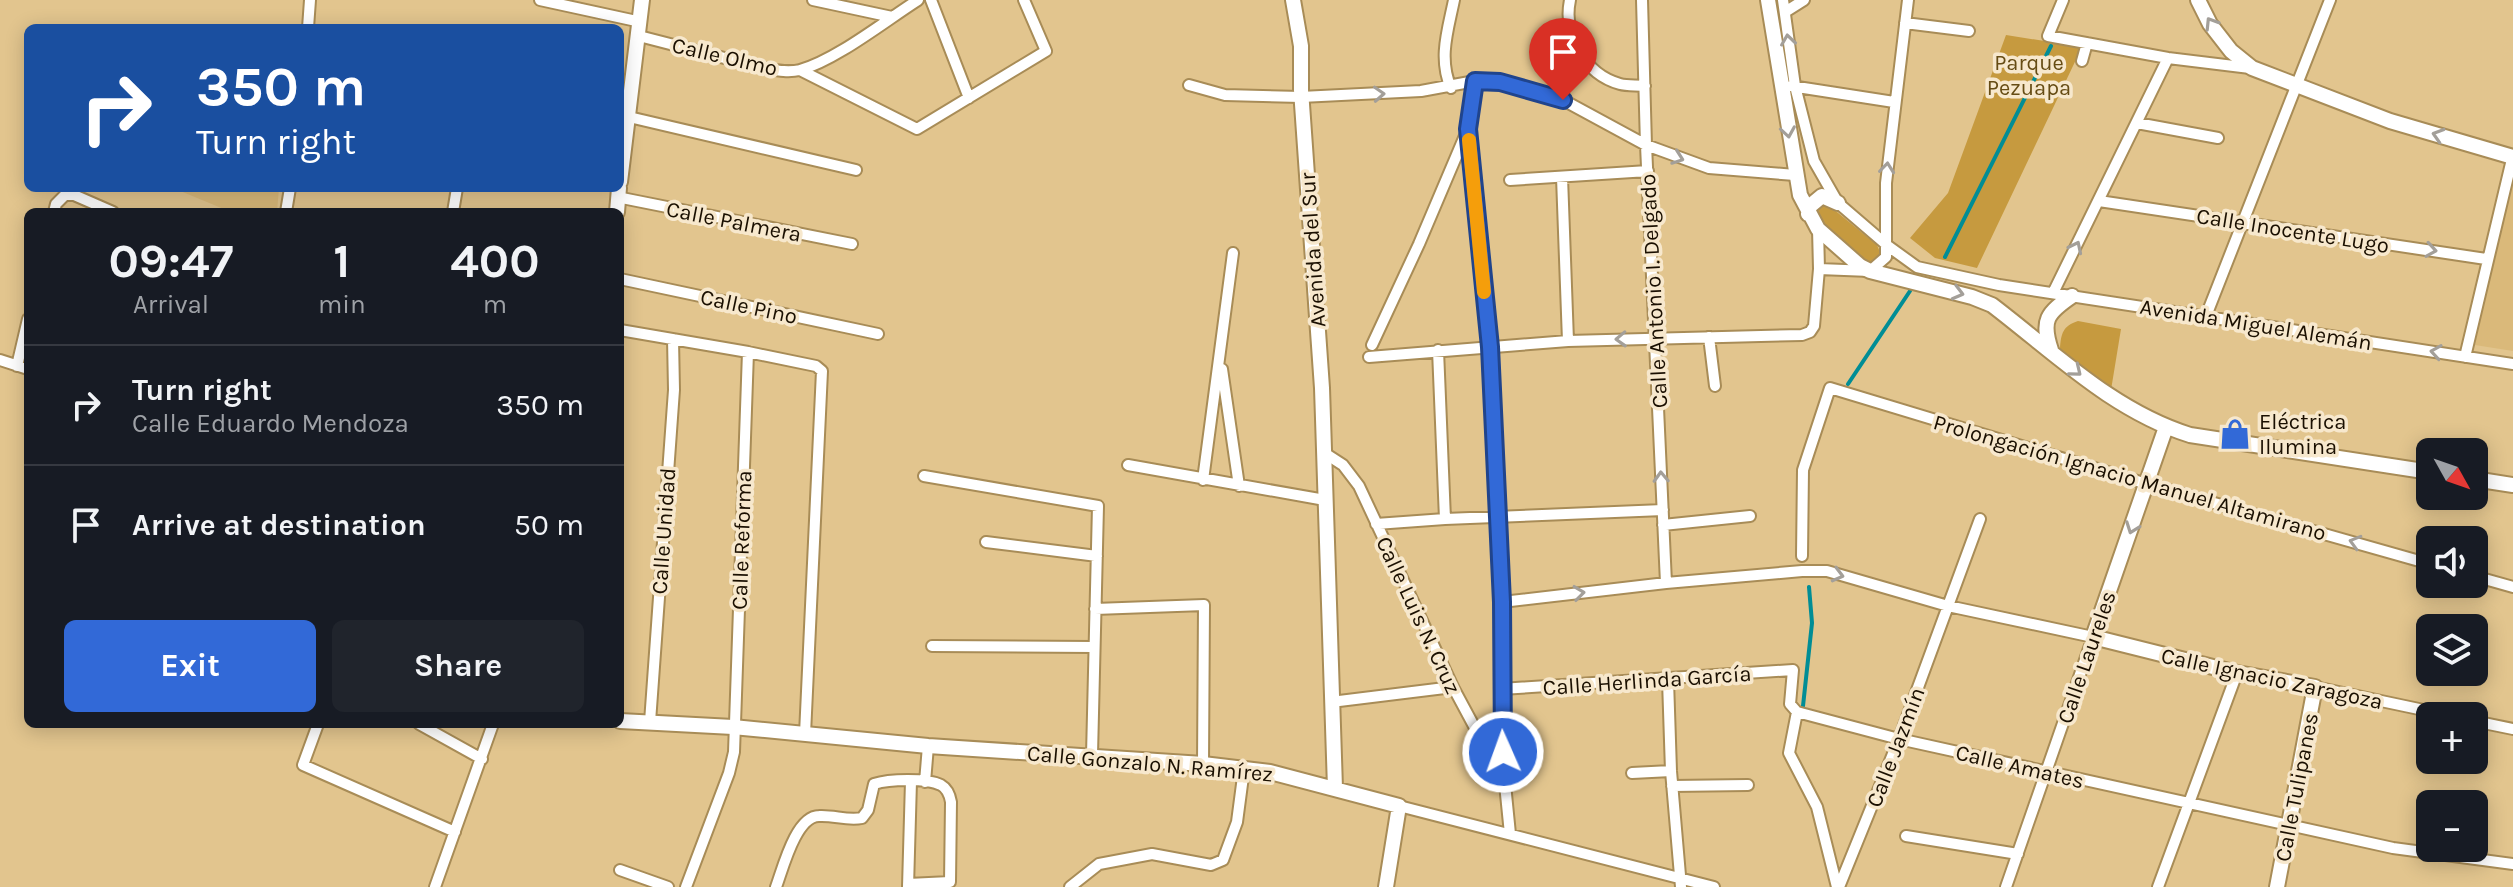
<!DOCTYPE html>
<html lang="en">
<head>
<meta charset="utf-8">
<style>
	body { margin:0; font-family:Karla,sans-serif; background:#20242c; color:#f1f3f6; height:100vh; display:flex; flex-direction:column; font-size:30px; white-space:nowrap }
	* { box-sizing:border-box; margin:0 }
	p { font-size:26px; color:#9ea1a6 }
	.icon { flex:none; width:44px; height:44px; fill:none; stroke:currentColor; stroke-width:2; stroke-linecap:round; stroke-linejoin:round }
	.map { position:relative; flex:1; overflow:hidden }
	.panel { position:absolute; left:24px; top:208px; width:600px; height:520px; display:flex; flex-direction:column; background:#171b24; border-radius:12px; box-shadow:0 4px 20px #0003 }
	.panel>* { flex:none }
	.banner { position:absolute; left:24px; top:24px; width:600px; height:168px; border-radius:12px; box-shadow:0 4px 20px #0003; background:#1a4fa0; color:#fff; overflow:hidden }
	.needle { width:52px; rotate:130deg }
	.fabs { position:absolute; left:2416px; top:438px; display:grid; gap:16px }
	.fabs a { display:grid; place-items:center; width:72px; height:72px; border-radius:12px; background:#171b24; box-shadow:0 4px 20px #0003; font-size:40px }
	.pin { position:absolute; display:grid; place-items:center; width:68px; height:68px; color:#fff; margin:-82px -34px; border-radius:50% 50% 50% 0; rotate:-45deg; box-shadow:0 0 8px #0007 }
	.pin .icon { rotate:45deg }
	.me { position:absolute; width:88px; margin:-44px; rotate:358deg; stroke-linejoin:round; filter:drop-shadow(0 0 6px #0008) }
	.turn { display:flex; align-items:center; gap:28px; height:168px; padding:0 40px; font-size:36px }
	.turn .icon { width:104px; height:104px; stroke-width:2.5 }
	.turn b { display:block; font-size:56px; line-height:68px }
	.eta { display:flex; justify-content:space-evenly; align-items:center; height:136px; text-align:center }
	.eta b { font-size:48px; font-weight:700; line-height:56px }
	.primary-button { display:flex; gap:16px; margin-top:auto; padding:16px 40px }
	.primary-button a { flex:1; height:92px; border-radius:12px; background:#3269d7; color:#fff; font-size:32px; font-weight:700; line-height:92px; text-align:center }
	.primary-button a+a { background:#20242c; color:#f1f3f6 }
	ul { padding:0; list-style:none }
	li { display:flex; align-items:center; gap:24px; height:120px; padding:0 40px; border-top:2px solid #363941 }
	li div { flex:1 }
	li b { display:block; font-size:30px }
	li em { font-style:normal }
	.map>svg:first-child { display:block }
	.built { fill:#dab97a }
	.green { fill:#c69a3f }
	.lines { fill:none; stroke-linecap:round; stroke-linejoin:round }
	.stream { stroke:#018d95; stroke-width:4 }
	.street-casing { stroke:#a88c57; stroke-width:14 }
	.secondary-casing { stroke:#a88c57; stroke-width:18 }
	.street { stroke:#fff; stroke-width:10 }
	.secondary { stroke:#fff; stroke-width:14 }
	.oneway { stroke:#a39f99 }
	.route-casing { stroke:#20448c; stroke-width:20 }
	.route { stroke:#3269d7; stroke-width:14 }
	.slow { stroke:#f59e0b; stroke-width:14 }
	.labels { text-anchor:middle; stroke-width:7; stroke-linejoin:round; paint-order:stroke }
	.street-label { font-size:22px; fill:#1a0f00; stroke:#f7e8cd }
	.park-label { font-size:22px; fill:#664c14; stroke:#f7e8cd }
	.poi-label { font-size:22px; fill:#1a0f00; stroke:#f7e8cd; text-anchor:start }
</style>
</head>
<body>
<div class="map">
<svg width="2513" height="887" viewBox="0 0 2513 887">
	<rect width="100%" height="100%" fill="#e2c58e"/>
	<path class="built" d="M 2513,181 L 2513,351 L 2475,345 L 2491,264 Z
		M 173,188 L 279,188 L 277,212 L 231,212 Z"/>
	<path class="green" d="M 2006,35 L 2082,47 L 1977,268 L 1935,258 L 1910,238 L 1948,193 Z
		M 1826,203 L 1877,245 L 1880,252 L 1877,259 L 1870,262 L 1863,259 C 1848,246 1816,225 1818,204 Z
		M 2078,321 L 2121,329 L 2111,390 L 2070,360 L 2060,349 C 2061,333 2063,326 2078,321 Z"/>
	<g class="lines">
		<path class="stream" d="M 1945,257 L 2051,46
			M 1848,384 L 1910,291
			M 1803,706 L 1812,623 L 1809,587"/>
		<defs>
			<path id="street" d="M 540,0 L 641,22
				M 813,0 L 892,17
				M 931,0 L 969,98
				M 1570,0 C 1563,34 1584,74 1620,84 C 1627,86 1637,85 1645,86
				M 1642,0 L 1646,145 L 1666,583
				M 1783,0 L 1795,86 L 1814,161 L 1838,203 L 1888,246 L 1917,267 L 1999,285 L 2513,364
				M 2063,0 L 2048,36 L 2168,58 L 2250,68
				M 1785,12 L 1804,0
				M 1905,23 L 1969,31
				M 308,28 L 310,0
				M 639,36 L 763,68 C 775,70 787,73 800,70 C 836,60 885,21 918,0
				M 2082,61 L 2087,43
				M 800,70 L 917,129 L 1046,51 L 1024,0
				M 1475,81 L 1468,129 L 1490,347 L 1502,602 L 1501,689 L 1505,784 L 1510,834
				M 1189,85 L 1225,95 L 1301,97 L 1421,91 L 1475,81 L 1500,82 L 1563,100 L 1646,145 L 1709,168 L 1795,175
				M 1791,86 L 1894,102
				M 1451,88 C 1438,58 1448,30 1454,0
				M 629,117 L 856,170
				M 2137,123 L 2218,138
				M 1562,177 L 1568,341
				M 1510,180 L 1648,171
				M 617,197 L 852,244
				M 2099,201 L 2486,259
				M 54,212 L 56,204 L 65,195 L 74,195 L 113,212
				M 286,212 L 290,188
				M 453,212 L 457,188
				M 1819,269 L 1870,271 L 1886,257 L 1886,183 L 1908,0
				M 620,279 L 878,334
				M 2053,293 L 2168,58
				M 2206,316 L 2330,0
				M 620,330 L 748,352 L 816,366 L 822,371 L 805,734
				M 1709,337 L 1715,386
				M 1372,345 L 1419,244 L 1467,131
				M 1438,350 L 1445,519
				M 1369,357 L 1568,341 L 1802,335 L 1810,332 L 1814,326 L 1819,269 L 1818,229
				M 2465,357 L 2513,155
				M 0,360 L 28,369
				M 17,366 L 28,319
				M 1222,369 L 1239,486
				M 1326,454 L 1343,465 L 1359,486 L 1453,687 L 1504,782
				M 1128,465 L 1325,500
				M 924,476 L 1098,506 L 1092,755
				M 1203,480 L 1233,253
				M 1376,524 L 1445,519 L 1663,510
				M 1663,525 L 1750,516
				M 986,542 L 1097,556
				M 1802,556 L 1803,470 L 1830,388 L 2147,484 L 2430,564
				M 2474,576 L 2513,587
				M 1502,602 L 1666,583 L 1802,571 L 1827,571 L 1948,606 L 2093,637 L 2006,887
				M 1095,609 L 1204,605 L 1203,764
				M 932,646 L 1094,647
				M 1668,680 L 1671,771 L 1681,887
				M 2315,687 L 2452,716
				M 1501,689 L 1793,670 L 1790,704 L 1797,712 L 1899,739 L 2393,848 L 2513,864
				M 1331,702 L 1453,687
				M 1797,712 L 1789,753 L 1817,807 L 1837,887
				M 2474,721 L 2513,729
				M 650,722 L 674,390 L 673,339
				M 318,724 L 303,765 L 455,832
				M 419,724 L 482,759
				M 1632,773 L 1671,771
				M 925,782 L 928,746
				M 1672,786 L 1748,785
				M 1399,806 L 1714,887
				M 1906,836 L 2018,854
				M 620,870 L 668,887
				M 435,887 L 493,724
				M 686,887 L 729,773 L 734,752 L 748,352
				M 776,887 C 783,868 796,816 819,816 C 834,815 847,821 862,818 L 868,810 L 874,784 C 889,779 927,778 941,785 C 948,789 950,796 951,802 L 950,882 L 908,884
				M 908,887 L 911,781
				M 1070,887 L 1099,864 L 1152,854 L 1211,865 L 1223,860 L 1237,822 L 1244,769
				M 1839,887 L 1899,739 L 1980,519
				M 2158,887 L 2237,673"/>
			<path id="secondary" d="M 1293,0 L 1301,46 L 1301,90 L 1322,388 L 1335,788
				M 1768,0 L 1800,195 L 1818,229 L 1860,266 L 1870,271 L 1972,297 L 1992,305 C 2055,353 2113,411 2190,435 L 2430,472
				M 2198,0 L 2210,24 L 2231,51 L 2252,68 L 2390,121 L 2513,157
				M 620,182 L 642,0
				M 617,212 L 619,188
				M 1808,214 L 1810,206 L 1822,196 L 1838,203
				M 2051,350 C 2041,320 2047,313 2072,296
				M 2166,427 L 2093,637 L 2237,673 L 2315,687 L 2277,887
				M 2474,479 L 2513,485
				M 620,721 L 733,727 L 928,746 L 1203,764 L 1270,772 L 1399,806 L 1386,887"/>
		</defs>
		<use href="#street" class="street-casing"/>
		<use href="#secondary" class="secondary-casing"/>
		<use href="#street" class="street"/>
		<use href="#secondary" class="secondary"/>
	</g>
	<defs><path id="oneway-chevron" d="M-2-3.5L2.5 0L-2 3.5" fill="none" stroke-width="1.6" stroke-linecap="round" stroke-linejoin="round" transform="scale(2)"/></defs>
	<g class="oneway">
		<use href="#oneway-chevron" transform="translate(2211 23) rotate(-122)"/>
		<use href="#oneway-chevron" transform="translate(1788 40) rotate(-98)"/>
		<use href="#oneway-chevron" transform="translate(1379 94) rotate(-3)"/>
		<use href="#oneway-chevron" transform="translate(1788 132) rotate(81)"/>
		<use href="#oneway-chevron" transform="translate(2438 135) rotate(-163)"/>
		<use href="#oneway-chevron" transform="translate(1678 158) rotate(20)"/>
		<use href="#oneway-chevron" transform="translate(1887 168) rotate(-84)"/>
		<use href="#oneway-chevron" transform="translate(2076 247) rotate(-64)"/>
		<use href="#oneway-chevron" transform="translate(2431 250) rotate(9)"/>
		<use href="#oneway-chevron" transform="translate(1958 293) rotate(15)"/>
		<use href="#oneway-chevron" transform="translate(1621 339) rotate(178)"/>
		<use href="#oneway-chevron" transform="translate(2436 352) rotate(-171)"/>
		<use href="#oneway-chevron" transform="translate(2076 371) rotate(39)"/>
		<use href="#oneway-chevron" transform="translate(1661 477) rotate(-92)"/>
		<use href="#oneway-chevron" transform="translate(2132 528) rotate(110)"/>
		<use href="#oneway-chevron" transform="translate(2355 542) rotate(-164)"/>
		<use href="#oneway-chevron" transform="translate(1838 575) rotate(15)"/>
		<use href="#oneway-chevron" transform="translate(1579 593) rotate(-7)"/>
	</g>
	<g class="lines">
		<defs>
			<path id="route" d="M 1503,752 L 1502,602 L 1490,347 L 1468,129 L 1475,81 L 1500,82 L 1563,100"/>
		</defs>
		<use href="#route" class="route-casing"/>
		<use href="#route" class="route"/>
		<path class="slow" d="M 1469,140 L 1484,292"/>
	</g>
	<defs>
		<symbol id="shop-bare" viewBox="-9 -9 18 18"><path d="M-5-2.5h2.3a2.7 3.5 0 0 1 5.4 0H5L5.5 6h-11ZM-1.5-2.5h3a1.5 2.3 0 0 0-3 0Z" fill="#3269d7" stroke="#f7e8cd" stroke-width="2.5" paint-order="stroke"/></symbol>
	</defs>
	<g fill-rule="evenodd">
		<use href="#shop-bare" x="2213" y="412" width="44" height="44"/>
	</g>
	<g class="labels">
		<g class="street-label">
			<text transform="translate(725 56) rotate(13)" y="8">Calle Olmo</text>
			<text transform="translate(734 221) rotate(11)" y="8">Calle Palmera</text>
			<text transform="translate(2293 230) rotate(9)" y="8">Calle Inocente Lugo</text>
			<text transform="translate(1312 250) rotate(-94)" y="8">Avenida del Sur</text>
			<text transform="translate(1653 291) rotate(-93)" y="8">Calle Antonio I. Delgado</text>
			<text transform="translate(749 306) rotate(12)" y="8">Calle Pino</text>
			<text transform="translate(2256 324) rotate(9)" y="8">Avenida Miguel Alemán</text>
			<text transform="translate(2130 477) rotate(16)" y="8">Prolongación Ignacio Manuel Altamirano</text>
			<text transform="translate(663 531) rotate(-86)" y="8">Calle Unidad</text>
			<text transform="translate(741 540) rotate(-88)" y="8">Calle Reforma</text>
			<text transform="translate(1419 615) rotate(65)" y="8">Calle Luis N. Cruz</text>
			<text transform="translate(2086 657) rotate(-71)" y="8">Calle Laureles</text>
			<text transform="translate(2272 678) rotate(12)" y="8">Calle Ignacio Zaragoza</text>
			<text transform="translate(1647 680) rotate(-4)" y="8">Calle Herlinda García</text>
			<text transform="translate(1895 747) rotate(-69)" y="8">Calle Jazmín</text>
			<text transform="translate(1150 763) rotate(5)" y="8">Calle Gonzalo N. Ramírez</text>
			<text transform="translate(2020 766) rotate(13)" y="8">Calle Amates</text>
			<text transform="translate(2296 787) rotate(-79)" y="8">Calle Tulipanes</text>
		</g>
		<g class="park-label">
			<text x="2029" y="70">Parque<tspan x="2029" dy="25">Pezuapa</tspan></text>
		</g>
		<g class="poi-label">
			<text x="2259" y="429">Eléctrica<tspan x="2259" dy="25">Ilumina</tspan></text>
		</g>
	</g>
</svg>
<div class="fabs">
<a><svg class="needle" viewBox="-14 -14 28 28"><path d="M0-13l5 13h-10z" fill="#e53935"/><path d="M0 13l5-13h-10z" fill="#9ea1a6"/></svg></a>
<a><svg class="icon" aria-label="sound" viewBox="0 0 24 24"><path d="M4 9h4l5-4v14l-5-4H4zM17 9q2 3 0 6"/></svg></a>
<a><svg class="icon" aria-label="layers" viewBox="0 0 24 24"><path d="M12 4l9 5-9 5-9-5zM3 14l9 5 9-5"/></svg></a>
<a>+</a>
<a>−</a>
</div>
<div class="pin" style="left:1563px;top:100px;background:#d93025"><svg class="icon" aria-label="arrive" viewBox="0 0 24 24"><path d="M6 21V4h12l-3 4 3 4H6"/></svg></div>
<svg class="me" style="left:1503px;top:752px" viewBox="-20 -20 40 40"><circle r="17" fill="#3269d7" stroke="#fff" stroke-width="3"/><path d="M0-11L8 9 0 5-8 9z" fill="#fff"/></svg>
<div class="banner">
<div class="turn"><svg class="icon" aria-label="right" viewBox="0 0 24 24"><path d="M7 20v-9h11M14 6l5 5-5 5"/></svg><div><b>350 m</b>Turn right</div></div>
</div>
<section class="panel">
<div class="eta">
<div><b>09:47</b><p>Arrival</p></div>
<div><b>1</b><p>min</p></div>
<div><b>400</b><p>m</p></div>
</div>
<ul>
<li><svg class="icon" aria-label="right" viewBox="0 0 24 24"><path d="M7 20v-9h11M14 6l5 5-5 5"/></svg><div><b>Turn right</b><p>Calle Eduardo Mendoza</p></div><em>350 m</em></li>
<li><svg class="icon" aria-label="arrive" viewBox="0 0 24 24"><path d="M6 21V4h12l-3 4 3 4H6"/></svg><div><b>Arrive at destination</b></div><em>50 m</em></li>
</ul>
<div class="primary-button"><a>Exit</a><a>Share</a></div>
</section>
</div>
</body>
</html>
